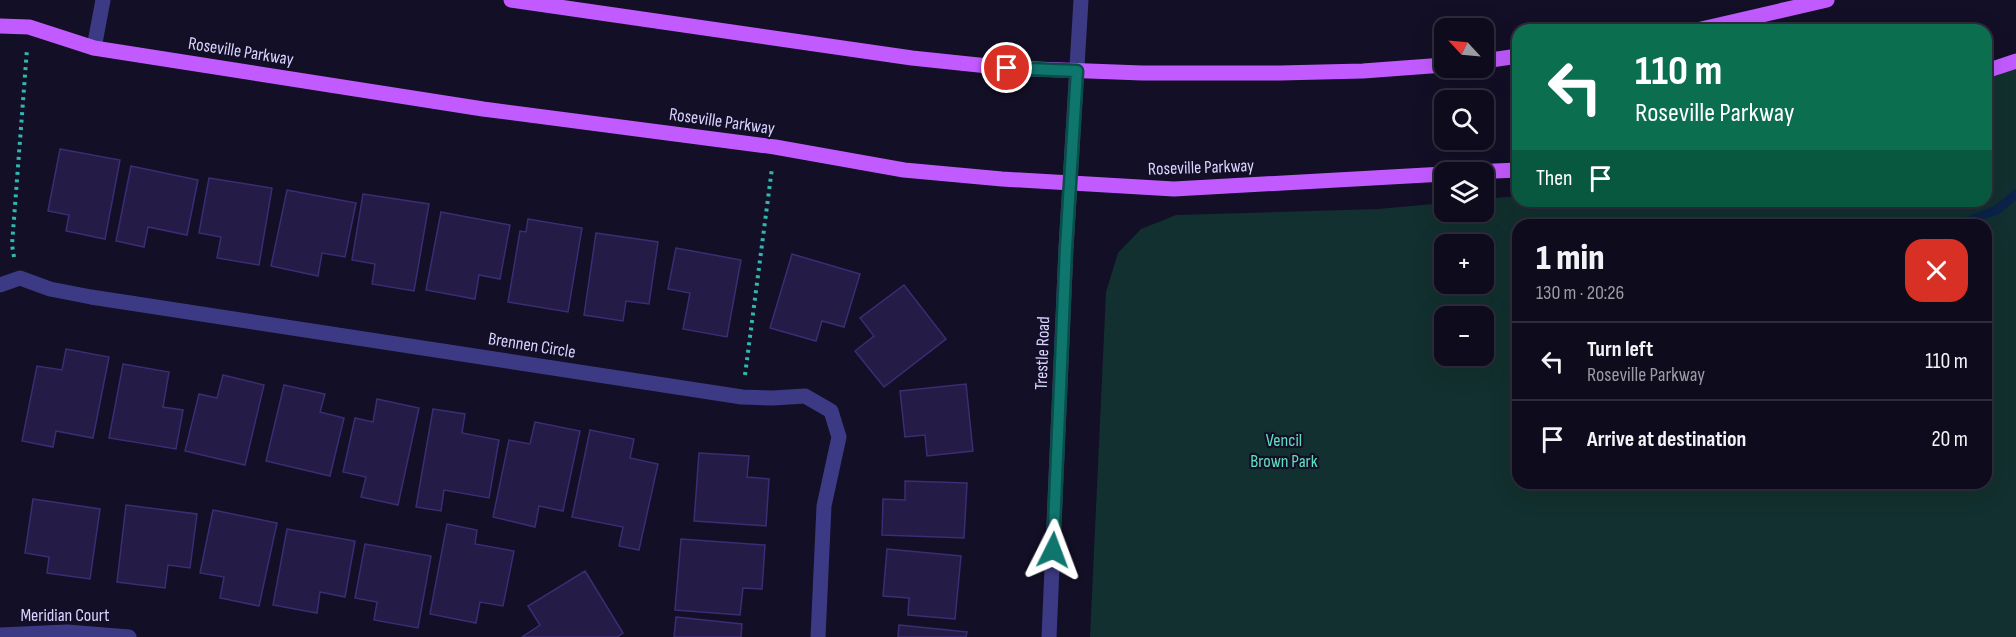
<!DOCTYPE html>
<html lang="en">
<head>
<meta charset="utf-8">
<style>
	body { margin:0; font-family:"Sofia Sans Condensed",sans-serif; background:#1c1929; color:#f1f3f6; height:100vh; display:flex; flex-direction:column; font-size:22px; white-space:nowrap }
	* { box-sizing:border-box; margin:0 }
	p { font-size:20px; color:#9b9ba3 }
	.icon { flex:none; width:33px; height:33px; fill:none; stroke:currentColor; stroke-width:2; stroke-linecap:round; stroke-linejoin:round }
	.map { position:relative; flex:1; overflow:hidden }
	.panel { position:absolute; left:1512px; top:219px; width:480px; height:270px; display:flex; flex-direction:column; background:#0e0b1c; border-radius:18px; box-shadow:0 6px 24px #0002,0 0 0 2px #2e2b3b }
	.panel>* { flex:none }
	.hud { position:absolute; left:1512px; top:24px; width:480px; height:183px; border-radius:18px; box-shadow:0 6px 24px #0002,0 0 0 2px #2e2b3b; background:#0b6e4f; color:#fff; overflow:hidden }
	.needle { width:39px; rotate:296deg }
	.controls { position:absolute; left:1434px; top:18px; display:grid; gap:12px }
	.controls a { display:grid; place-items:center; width:60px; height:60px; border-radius:12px; background:#0e0b1c; box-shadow:0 6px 24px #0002,0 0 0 2px #2e2b3b; font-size:30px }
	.pin { position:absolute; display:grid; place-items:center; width:51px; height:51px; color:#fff; margin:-26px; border:3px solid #fff; border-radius:50%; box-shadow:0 2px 6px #0007 }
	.me { position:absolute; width:66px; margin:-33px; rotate:3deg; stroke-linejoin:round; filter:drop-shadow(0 0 4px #0008) }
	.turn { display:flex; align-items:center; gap:21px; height:126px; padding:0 24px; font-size:27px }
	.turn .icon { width:78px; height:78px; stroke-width:2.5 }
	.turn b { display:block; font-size:42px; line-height:51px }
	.then { display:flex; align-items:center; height:57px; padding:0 24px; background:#0003; gap:12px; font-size:22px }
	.round { display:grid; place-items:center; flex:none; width:63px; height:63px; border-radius:18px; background:#1c1929 }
	.head { display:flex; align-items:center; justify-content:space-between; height:102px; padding:0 24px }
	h1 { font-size:36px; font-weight:800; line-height:45px }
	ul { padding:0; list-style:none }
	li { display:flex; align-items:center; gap:18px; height:78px; padding:0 24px; border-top:2px solid #2e2b3b }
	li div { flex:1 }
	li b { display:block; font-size:22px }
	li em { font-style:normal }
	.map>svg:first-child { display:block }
	.green { fill:#12302f; fill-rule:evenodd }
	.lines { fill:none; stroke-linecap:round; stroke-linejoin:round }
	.stream { stroke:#0c2248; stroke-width:9 }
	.building { fill:#241b47; stroke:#3b2d73; stroke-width:1.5 }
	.path { stroke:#2fb8b0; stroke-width:4; stroke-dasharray:3 4.5; stroke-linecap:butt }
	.minor { stroke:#3d3a85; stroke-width:15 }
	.major { stroke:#c25bff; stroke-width:15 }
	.route-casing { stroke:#0a4d48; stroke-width:15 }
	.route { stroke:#0f766e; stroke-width:10 }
	.labels { text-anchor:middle; stroke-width:4.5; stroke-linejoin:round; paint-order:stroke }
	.street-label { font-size:18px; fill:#d9d4ff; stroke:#130f26 }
	.park-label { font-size:18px; fill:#5fe0c0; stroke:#130f26 }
</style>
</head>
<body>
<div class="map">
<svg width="2016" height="637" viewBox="0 0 2016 637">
	<rect width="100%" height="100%" fill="#130f26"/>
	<path class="green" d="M 2016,67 L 2016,637 L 1090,637 L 1106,292 L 1118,253 L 1141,229 L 1176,215 L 1378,209 L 1444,203 L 1444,212 L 1484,212 L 1484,199 L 1518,196 L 1518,201 L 1986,201 L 1986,77 ZM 1518,225 L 1986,225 L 1986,483 L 1518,483 ZM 1444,244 L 1484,244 L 1484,284 L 1444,284 ZM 1444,316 L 1484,316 L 1484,356 L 1444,356 Z"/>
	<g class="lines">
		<path class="stream" d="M 1957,225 L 1997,210 L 2016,194"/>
	</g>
	<path class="building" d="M 60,149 L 120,160 L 105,239 L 66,231 L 69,215 L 48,211 Z
		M 131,166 L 198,180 L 187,235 L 148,227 L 144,247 L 116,241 Z
		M 209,178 L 272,188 L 259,265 L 217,258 L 221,237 L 199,233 Z
		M 287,190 L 356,203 L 345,257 L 322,253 L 318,276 L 271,266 Z
		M 363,194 L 429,204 L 414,291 L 372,284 L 375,264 L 352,260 Z
		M 441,212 L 510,225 L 500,279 L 479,275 L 475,299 L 426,290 Z
		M 528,219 L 582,228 L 568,312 L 508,302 L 520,231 L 526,232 Z
		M 596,233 L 658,242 L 649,304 L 626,301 L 623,321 L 584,315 Z
		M 676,248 L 741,260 L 727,337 L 683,329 L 690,293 L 668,289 Z
		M 792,254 L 860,274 L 844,327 L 822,321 L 816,341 L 770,328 Z
		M 904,285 L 946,339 L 884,387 L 855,351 L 874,336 L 860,318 Z
		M 66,349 L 109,357 L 93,438 L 56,431 L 53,447 L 22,441 L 37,366 L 62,370 Z
		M 123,364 L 169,372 L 163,407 L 183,410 L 176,449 L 109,438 Z
		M 223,375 L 264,385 L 245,465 L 185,451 L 199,394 L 217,398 Z
		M 966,384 L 973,451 L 927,456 L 925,435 L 905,437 L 900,391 Z
		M 284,385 L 325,394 L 320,412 L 344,418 L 330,476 L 266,461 Z
		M 377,399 L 419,408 L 398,505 L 361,497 L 366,477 L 343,472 L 355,418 L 373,422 Z
		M 433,409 L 465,414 L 462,433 L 499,440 L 489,498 L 444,490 L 441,511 L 416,507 Z
		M 535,422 L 580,431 L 563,511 L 539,506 L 535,527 L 493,517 L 509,440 L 530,444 Z
		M 590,430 L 634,439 L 630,458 L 658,464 L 639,550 L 619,546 L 623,527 L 572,517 Z
		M 699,453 L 749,456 L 747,477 L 769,479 L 766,526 L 694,521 Z
		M 905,481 L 967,483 L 964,538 L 882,535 L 883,499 L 905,500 Z
		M 33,499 L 100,509 L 90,579 L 47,573 L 49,557 L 25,553 Z
		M 126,505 L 197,514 L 190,568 L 168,565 L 165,588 L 117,582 Z
		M 213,510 L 277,523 L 259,606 L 220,598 L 224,577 L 200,573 Z
		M 447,524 L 477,530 L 475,544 L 514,551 L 503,606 L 480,602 L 476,623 L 430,614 Z
		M 287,529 L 355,541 L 345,597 L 320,592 L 317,613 L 273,605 Z
		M 681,539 L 765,545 L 762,589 L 743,588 L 740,615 L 675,610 Z
		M 365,544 L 431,556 L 418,628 L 374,620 L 377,602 L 355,598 Z
		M 887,549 L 961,556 L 955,619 L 908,615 L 909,598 L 883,596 Z
		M 585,571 L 623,633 L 617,637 L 522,637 L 540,625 L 528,606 Z
		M 676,617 L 742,624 L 741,637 L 674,637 Z
		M 899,625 L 967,632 L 966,637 L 898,637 Z"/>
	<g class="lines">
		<path class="path" d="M 14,257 L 12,245 L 27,49
			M 745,375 L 772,168"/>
		<path class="minor" d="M 94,48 L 103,0
			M 0,285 L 20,278 L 50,289 L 91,297 L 742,397 L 773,398 L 805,396 L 831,411 L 839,437 L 824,506 L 818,637
			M 0,635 L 67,632 L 129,637
			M 1049,637 L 1066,248 L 1081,0"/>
		<path class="major" d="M 511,0 L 912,58 L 1007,68 L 1142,73 L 1280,73 L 1363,71 L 1444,65
			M 0,26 L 29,27 L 94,48 L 483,109 L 775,147 L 904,170 L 1002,179 L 1174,189 L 1444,174
			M 1697,30 L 1827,0
			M 1484,61 L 1518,56
			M 1986,71 L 2016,61
			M 1472,172 L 1518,170"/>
	</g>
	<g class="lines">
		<defs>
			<path id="route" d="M 1007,68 L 1077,71 L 1066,248 L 1053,550"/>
		</defs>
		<use href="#route" class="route-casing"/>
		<use href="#route" class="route"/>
	</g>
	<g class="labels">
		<g class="street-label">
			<text transform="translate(241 51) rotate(9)" y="6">Roseville Parkway</text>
			<text transform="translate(722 121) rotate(8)" y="6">Roseville Parkway</text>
			<text transform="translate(1201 167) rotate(-2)" y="6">Roseville Parkway</text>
			<text transform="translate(532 345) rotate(9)" y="6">Brennen Circle</text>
			<text transform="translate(1042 353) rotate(-88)" y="6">Trestle Road</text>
			<text x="65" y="621">Meridian Court</text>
		</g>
		<g class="park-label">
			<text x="1284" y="446">Vencil<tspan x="1284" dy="21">Brown Park</tspan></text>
		</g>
	</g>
</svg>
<div class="controls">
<a><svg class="needle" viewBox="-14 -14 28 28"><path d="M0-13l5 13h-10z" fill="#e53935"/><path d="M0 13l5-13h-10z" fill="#9b9ba3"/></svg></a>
<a><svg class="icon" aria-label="search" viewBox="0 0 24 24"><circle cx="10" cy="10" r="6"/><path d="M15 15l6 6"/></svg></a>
<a><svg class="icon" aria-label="layers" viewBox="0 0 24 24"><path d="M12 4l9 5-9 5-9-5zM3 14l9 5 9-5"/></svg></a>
<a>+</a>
<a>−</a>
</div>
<div class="pin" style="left:1007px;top:68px;background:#d93025"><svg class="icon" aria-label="arrive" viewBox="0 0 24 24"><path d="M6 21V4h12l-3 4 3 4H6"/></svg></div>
<svg class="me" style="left:1053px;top:550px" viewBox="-20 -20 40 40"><path d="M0-17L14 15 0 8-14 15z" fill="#0f766e" stroke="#fff" stroke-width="4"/></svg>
<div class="hud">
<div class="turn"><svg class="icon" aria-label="left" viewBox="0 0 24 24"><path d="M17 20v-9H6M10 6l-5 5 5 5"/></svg><div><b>110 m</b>Roseville Parkway</div></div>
<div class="then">Then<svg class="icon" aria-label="arrive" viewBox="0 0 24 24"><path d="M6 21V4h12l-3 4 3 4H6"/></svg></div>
</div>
<section class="panel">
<div class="head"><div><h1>1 min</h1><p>130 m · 20:26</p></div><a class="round" style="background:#d93025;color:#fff"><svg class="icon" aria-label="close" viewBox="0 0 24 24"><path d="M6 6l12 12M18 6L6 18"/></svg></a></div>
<ul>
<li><svg class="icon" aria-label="left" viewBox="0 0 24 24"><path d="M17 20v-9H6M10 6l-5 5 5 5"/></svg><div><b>Turn left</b><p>Roseville Parkway</p></div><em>110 m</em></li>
<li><svg class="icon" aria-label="arrive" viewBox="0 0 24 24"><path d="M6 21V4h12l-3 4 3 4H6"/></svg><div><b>Arrive at destination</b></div><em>20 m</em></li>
</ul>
</section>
</div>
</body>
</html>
